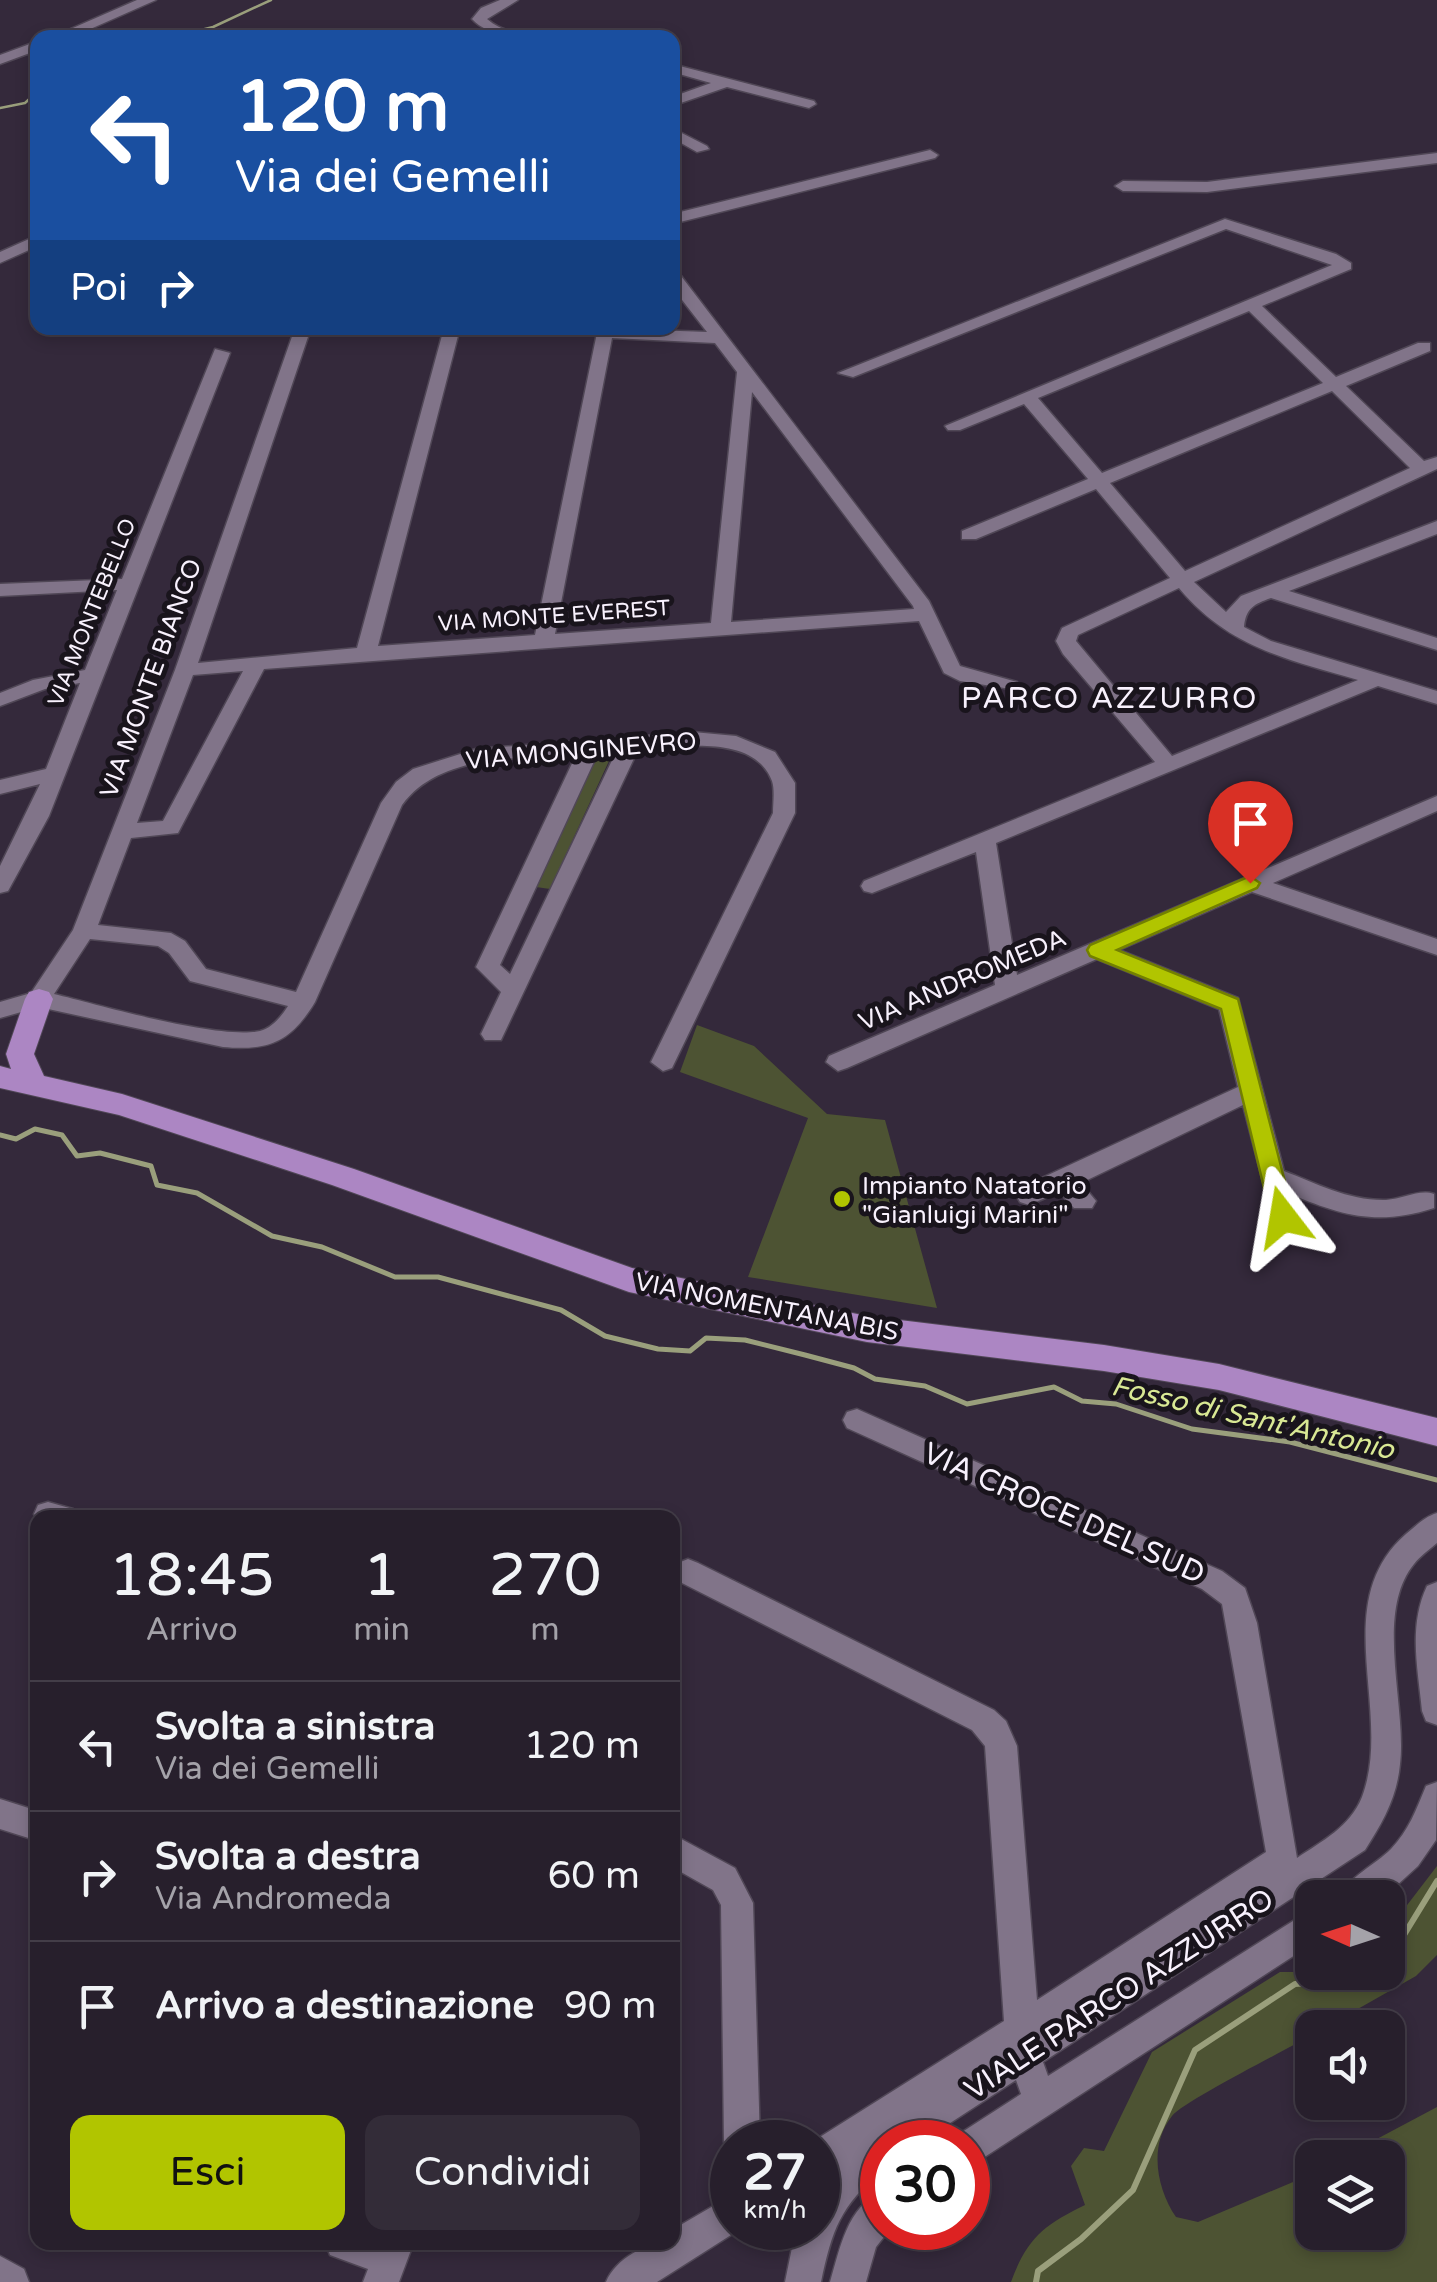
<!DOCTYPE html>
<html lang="it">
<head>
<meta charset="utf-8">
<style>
	body { margin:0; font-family:"Varela Round",sans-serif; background:#332c38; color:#f1f3f6; height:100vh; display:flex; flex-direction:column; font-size:38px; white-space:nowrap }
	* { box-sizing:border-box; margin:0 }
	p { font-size:32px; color:#a4a2a9 }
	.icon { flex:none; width:55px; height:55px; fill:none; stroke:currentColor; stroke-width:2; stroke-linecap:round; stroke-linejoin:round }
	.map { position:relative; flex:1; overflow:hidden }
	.panel { position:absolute; left:30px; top:1510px; width:650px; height:740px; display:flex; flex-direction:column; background:#271f2c; border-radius:20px; box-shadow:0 5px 15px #0003,0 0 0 2px #433d48 }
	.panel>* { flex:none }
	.banner { position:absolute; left:30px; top:30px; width:650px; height:305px; border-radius:20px; box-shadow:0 5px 15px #0003,0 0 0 2px #433d48; background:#1a4fa0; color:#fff; overflow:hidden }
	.needle { width:65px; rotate:273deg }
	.tools { position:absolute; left:1295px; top:1880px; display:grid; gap:20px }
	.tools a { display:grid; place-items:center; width:110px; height:110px; border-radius:20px; background:#271f2c; box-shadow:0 5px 15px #0003,0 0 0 2px #433d48; font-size:50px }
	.speed { position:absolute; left:710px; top:2120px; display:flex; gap:20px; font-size:50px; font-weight:700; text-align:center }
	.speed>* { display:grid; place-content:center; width:130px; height:130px; border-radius:50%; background:#271f2c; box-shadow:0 5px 15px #0003,0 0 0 2px #433d48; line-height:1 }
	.speed small { font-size:25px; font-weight:400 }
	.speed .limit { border:15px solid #d22; background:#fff; color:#111 }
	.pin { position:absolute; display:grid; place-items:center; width:85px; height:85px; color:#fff; margin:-102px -42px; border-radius:50% 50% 50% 0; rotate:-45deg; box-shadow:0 0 10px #0007 }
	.pin .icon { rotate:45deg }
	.me { position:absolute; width:110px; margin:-55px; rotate:346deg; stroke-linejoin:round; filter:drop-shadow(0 0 8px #0008) }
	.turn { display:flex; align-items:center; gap:35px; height:210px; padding:0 40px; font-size:45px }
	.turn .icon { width:130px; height:130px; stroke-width:2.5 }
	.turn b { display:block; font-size:70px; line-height:85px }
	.then { display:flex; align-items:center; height:95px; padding:0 40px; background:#0003; gap:20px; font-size:38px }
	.eta { display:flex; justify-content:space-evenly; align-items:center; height:170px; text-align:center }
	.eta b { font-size:60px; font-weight:600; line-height:70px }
	.button { display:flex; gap:20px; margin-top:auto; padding:20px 40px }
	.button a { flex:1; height:115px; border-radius:20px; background:#b1c500; color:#111; font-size:40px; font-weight:600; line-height:115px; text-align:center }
	.button a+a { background:#332c38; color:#f1f3f6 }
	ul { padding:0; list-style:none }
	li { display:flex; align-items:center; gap:30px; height:130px; padding:0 40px; border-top:2px solid #433d48 }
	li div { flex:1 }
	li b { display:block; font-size:38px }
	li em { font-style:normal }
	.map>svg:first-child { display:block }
	.green { fill:#4d5333 }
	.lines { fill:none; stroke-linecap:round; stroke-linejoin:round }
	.stream-far2 { stroke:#9a9f7c; stroke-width:2.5 }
	.stream-far1 { stroke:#9a9f7c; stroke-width:5 }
	.stream { stroke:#9a9f7c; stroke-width:6 }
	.minor-casing { stroke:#504756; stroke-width:3 }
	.major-casing { stroke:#504756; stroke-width:2 }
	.minor { fill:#817489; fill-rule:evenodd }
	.major { fill:#ac86c3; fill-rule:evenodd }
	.route { fill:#b1c500; stroke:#738000; stroke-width:2.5 }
	.poi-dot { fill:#b1c500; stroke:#19141c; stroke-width:4 }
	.labels { text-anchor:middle; stroke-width:10; stroke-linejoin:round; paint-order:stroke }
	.far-street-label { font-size:22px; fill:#f8f1fd; stroke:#19141c }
	.street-label { font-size:25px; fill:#f8f1fd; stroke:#19141c }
	.poi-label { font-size:25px; fill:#f8f1fd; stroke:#19141c; text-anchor:start }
	.water-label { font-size:28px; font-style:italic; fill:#d9e894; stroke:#19141c }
	.quarter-label { font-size:30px; letter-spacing:2.5px; fill:#f8f1fd; stroke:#19141c }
	.near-street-label { font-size:30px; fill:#f8f1fd; stroke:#19141c }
</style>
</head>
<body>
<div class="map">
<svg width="1437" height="2282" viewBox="0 0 1437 2282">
	<rect width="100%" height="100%" fill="#34293b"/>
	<path class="green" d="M 614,750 L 550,889 L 536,887 L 600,751 Z
		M 697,1025 L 754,1046 L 827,1114 L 885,1120 L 937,1308 L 748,1277 L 808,1118 L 680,1072 Z
		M 1437,1866 L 1437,1955 L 1416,1976 L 1326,2027 L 1312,2028 L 1312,2035 C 1288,2049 1184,2101 1172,2116 C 1148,2146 1157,2189 1176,2217 L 1198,2222 L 1312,2174 L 1312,2232 L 1388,2232 L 1388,2158 L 1343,2157 L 1437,2107 L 1437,2282 L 1011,2282 C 1027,2238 1044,2225 1085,2205 L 1071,2166 L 1084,2148 L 1104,2151 L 1152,2052 L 1280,1972 L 1388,1972 L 1388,1930 Z"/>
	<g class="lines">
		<path class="stream-far2" d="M 169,38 L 213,27 L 271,0
			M 0,108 L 25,103 L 38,91"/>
		<path class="stream-far1" d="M 0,1135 L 16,1139 L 35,1129 L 62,1135 L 77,1156 L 100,1153 L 151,1166 L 157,1185 L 197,1193 L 272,1236 L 322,1247 L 395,1277 L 438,1277 L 561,1310 L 605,1336 L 658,1349 L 690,1351 L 706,1338 L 745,1340 L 805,1355 L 854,1368 L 875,1379 L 925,1386 L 967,1404 L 1054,1387 L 1082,1401 L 1116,1404 L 1192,1429 L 1290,1442 L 1437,1480"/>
		<path class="stream" d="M 1388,1961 L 1437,1881
			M 1036,2282 L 1038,2271 L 1081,2239 L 1133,2190 L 1195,2050 L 1295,1984 L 1354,1980 L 1374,1972"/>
		<defs>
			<path id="minor" d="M 137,0 L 156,0 L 70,38 L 50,38 Z
				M 500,0 L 518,0 L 487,19 C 527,54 587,13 632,38 C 590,38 500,50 472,19 L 481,8 Z
				M 38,41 L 38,50 L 0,64 L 0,55 Z
				M 672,64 L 814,101 L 816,104 L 809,108 L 727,87 L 672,106 L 672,97 L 711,83 L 672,72 Z
				M 672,128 L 707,146 L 709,149 L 697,152 L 672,138 Z
				M 930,150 L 938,155 L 935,158 L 672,224 L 672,214 Z
				M 1437,153 L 1437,163 L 1207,192 L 1123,191 L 1115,186 L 1123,181 L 1207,182 Z
				M 1225,219 L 1336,254 L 1351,263 L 1351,269 L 1262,306 L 1336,377 L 1418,343 L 1430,343 L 1430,351 L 1346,386 L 1424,461 L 1437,457 L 1437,469 L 1194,582 L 1226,612 L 1241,596 L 1437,521 L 1437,534 L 1289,591 L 1437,638 L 1437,650 L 1271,598 C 1254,604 1246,608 1244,627 L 1271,641 L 1437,691 L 1437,704 L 1378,686 L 996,843 L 1017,975 L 1437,796 L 1437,811 L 1273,883 L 1437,939 L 1437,955 L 1252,892 L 1119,950 L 1238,998 L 1284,1171 C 1317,1184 1350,1201 1386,1200 C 1403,1199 1419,1189 1434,1194 L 1434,1208 C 1378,1226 1343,1216 1290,1194 L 1296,1217 L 1292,1224 L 1274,1224 L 1243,1105 L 1081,1183 L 1096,1201 L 1092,1208 L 1074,1208 L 1059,1192 L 1029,1205 L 1020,1202 L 1016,1195 L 1020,1188 L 1238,1087 L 1219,1009 L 1097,959 L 847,1068 L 838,1071 L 826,1062 L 829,1056 L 995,985 L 976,852 L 872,893 L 864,891 L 861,886 L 864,881 L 1155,762 L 1063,654 L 1056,641 L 1062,628 L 1170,578 L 1096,489 L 976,539 L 962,539 L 962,531 L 1088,479 L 1024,404 L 960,430 L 948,430 L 945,426 L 1332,265 L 1226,229 L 853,377 L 838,373 ZM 1249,311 L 1323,383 L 1102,473 L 1038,398 ZM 1332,391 L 1410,468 L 1185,571 L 1110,483 ZM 1179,588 C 1229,648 1287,659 1358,680 L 1172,756 L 1076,641 L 1078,635 Z
				M 38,235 L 38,246 L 0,263 L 0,252 Z
				M 672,270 L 678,272 L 929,601 L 960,666 L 1017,682 L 1017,690 L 960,681 L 944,673 L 919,621 L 264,669 L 178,833 L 131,838 L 98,925 L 171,933 L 185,941 L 206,969 L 296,992 L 381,803 L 396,782 L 413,769 L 476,749 L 693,732 L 736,736 L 775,752 L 795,783 L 795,813 L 672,1068 L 663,1071 L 651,1062 L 773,813 C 773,803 775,790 772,781 C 754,733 678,747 638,750 L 501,1040 L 485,1040 L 481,1034 L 501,992 L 476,967 L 576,755 C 519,759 440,753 402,805 L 315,1002 C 291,1042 269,1051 223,1047 L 39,1007 L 0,1018 L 0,1002 L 31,993 L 73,930 L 175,670 L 295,328 L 311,328 L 198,663 L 357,648 L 444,328 L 460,328 L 378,646 L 535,635 L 598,328 L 707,332 L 672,287 ZM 612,338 L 715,343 L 737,372 L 711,623 L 555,634 ZM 752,392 L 913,606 L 914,609 L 731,622 ZM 243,671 L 163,821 L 137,823 L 193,675 ZM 616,752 L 510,974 L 500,965 L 598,753 ZM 90,939 L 158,946 L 169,953 L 190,981 L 288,1006 C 281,1017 272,1028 260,1031 C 218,1040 100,1005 54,994 Z
				M 215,349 L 230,353 L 49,816 L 8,891 L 0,893 L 0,866 L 40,784 L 0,794 L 0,780 L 46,769 L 80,683 L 45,689 L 0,706 L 0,693 L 33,680 L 85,670 L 117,590 L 0,596 L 0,584 L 122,579 Z
				M 857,1409 L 1222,1571 L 1245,1588 L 1257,1623 L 1297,1858 C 1322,1841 1350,1827 1362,1797 C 1394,1712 1327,1603 1406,1534 C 1416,1526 1424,1517 1437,1513 L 1437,1543 C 1430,1549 1420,1556 1414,1564 C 1374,1613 1407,1706 1400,1764 C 1397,1797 1383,1822 1365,1850 L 1043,2062 L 1048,2076 L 1312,1909 L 1312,1944 L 980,2160 L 968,2165 L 968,2142 L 953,2142 L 956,2136 L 1021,2094 L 1016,2080 L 921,2142 L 882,2142 L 882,2171 C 840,2206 832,2230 821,2282 L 785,2282 L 796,2228 L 818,2228 L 818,2188 L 828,2172 L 818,2176 L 818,2142 L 812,2142 L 1004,2021 L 985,1746 L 972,1730 L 678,1581 L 673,1572 L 678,1563 L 688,1559 L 698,1563 L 994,1710 L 1006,1721 L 1017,1746 L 1037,2000 L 1266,1852 L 1222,1604 L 1202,1589 L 847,1428 L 843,1420 L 847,1412 Z
				M 48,1502 L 73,1509 L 77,1518 L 38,1518 L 38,1522 L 34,1514 L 38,1505 Z
				M 1437,1582 L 1437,1725 L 1426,1721 L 1422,1711 C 1418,1669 1408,1626 1427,1586 Z
				M 1437,1782 L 1436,1840 L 1418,1866 L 1383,1898 L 1339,1898 C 1348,1877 1375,1865 1391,1849 C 1409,1830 1416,1810 1426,1786 Z
				M 0,1799 L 38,1811 L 38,1841 L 0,1829 Z
				M 672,1834 L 735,1868 L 753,1903 L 760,2142 L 732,2142 L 732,2156 L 724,2142 L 721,1905 L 713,1890 L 672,1867 Z
				M 882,2192 L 882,2228 L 891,2228 L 876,2247 L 866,2282 L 830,2282 C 840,2249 847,2206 882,2192 Z
				M 732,2195 L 732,2228 L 742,2228 L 657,2282 L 606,2282 C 616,2258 647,2242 672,2242 L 672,2230 Z
				M 325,2242 L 414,2242 L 399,2282 L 363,2282 L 368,2269 L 330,2255 Z
				M 0,2256 L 24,2269 L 29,2282 L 0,2282 Z"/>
			<path id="major" d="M 39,989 L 49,992 L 53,999 L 34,1054 L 44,1076 L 122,1094 L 354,1169 L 632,1268 L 867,1316 L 1104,1345 L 1219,1364 L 1437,1418 L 1437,1446 L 1219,1390 L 1104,1371 L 867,1342 L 629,1292 L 332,1185 L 119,1115 L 0,1088 L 0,1066 L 11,1069 L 6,1054 L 25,999 L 29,992 Z"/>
		</defs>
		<use href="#minor" class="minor-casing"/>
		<use href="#major" class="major-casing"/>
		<use href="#minor" class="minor"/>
		<use href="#major" class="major"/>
	</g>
	<path class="route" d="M 1250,876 L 1260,883 L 1257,888 L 1117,950 L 1238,999 L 1294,1217 L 1283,1226 L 1271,1217 L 1221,1009 L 1090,956 L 1087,950 L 1090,945 Z"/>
	<circle class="poi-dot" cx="842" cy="1199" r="10"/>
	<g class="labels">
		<g class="far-street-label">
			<text transform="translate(91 612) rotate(-68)" y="8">VIA MONTEBELLO</text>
			<text transform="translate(554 615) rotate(-4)" y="8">VIA MONTE EVEREST</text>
		</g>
		<g class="street-label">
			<text transform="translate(150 678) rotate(-70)" y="9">VIA MONTE BIANCO</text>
			<text transform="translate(581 750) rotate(-5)" y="9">VIA MONGINEVRO</text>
			<text transform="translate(962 979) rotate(-23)" y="9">VIA ANDROMEDA</text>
			<text transform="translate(767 1306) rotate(11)" y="9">VIA NOMENTANA BIS</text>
		</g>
		<g class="poi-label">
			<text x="862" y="1194">Impianto Natatorio<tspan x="862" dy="29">"Gianluigi Marini"</tspan></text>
		</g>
		<g class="water-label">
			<text transform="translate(1253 1417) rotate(13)" y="10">Fosso di Sant'Antonio</text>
		</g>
		<g class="quarter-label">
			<text x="1110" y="708">PARCO AZZURRO</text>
		</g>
		<g class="near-street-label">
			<text transform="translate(1064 1513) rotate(24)" y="10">VIA CROCE DEL SUD</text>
			<text transform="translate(1119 1994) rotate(-33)" y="10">VIALE PARCO AZZURRO</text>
		</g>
	</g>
</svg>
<div class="tools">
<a><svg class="needle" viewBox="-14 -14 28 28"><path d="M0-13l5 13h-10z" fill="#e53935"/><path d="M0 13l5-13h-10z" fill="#a4a2a9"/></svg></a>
<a><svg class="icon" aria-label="sound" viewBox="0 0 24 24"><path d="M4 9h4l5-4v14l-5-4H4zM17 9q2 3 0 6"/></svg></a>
<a><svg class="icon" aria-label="layers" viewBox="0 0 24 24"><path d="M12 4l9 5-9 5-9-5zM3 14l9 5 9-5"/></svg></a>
</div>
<div class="speed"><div>27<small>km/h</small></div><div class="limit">30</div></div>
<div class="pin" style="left:1250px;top:883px;background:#d93025"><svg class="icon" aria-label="arrive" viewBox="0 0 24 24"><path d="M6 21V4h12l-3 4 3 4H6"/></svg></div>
<svg class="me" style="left:1283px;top:1217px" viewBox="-20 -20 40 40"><path d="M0-17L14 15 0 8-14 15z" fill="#b1c500" stroke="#fff" stroke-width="4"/></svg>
<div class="banner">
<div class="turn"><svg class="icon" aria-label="left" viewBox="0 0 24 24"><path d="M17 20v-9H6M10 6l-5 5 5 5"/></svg><div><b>120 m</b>Via dei Gemelli</div></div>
<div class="then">Poi<svg class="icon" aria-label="right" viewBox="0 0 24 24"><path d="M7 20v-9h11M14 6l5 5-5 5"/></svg></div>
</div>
<section class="panel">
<div class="eta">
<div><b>18:45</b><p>Arrivo</p></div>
<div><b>1</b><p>min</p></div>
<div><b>270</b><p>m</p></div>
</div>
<ul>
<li><svg class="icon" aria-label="left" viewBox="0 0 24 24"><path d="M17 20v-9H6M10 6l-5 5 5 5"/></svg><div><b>Svolta a sinistra</b><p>Via dei Gemelli</p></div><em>120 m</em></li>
<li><svg class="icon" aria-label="right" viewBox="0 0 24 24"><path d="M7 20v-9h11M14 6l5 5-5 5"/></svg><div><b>Svolta a destra</b><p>Via Andromeda</p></div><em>60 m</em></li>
<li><svg class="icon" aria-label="arrive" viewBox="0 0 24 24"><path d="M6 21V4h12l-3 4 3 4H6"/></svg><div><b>Arrivo a destinazione</b></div><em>90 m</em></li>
</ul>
<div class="button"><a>Esci</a><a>Condividi</a></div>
</section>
</div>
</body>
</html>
